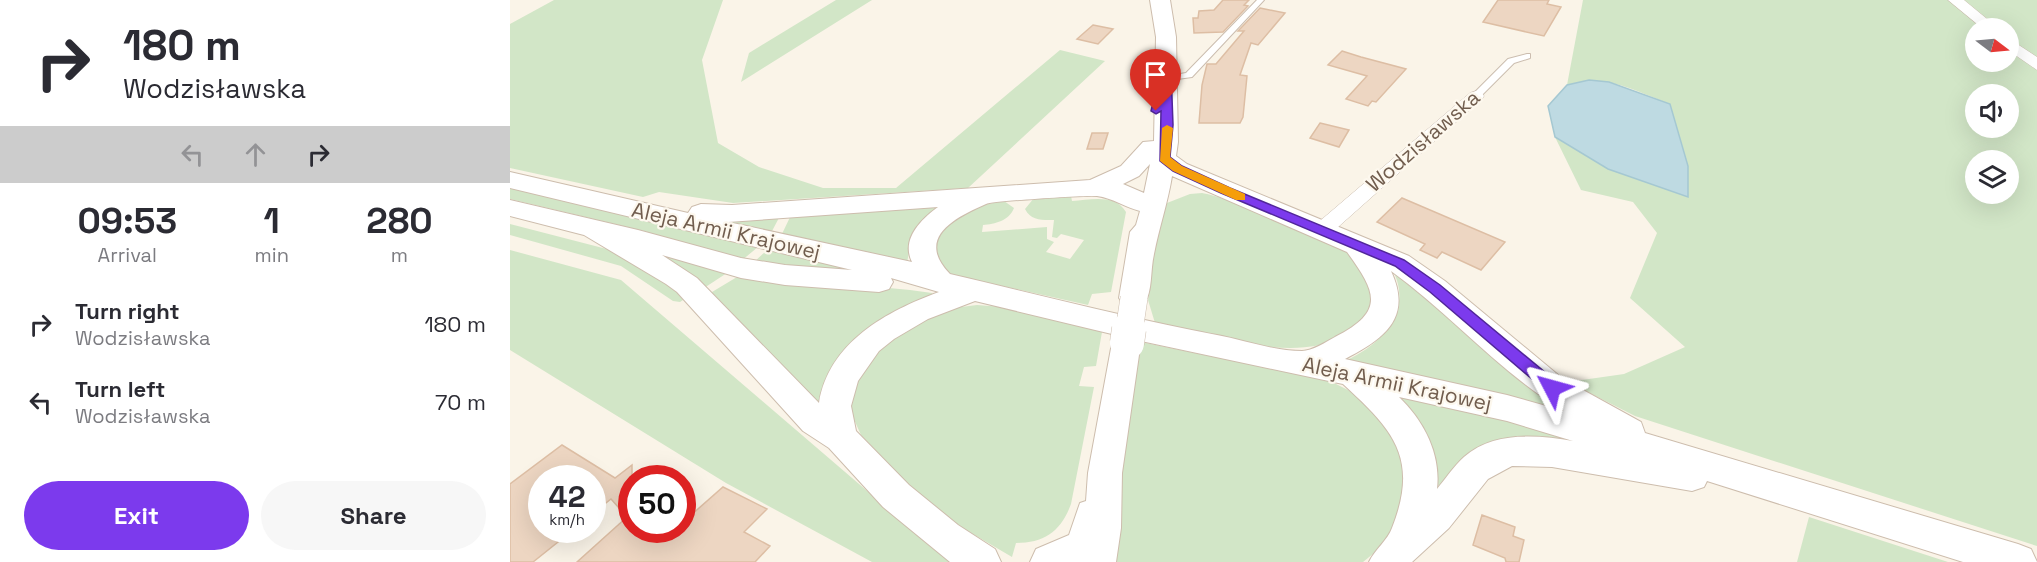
<!DOCTYPE html>
<html lang="en">
<head>
<meta charset="utf-8">
<style>
	body { margin:0; font-family:"Space Grotesk",sans-serif; background:#f7f7f7; color:#2b2b33; height:100vh; display:flex; flex-direction:column; font-size:22px; white-space:nowrap }
	* { box-sizing:border-box; margin:0 }
	p { font-size:20px; color:#7c7c81 }
	.icon { flex:none; width:33px; height:33px; fill:none; stroke:currentColor; stroke-width:2; stroke-linecap:round; stroke-linejoin:round }
	.map { position:relative; flex:1; overflow:hidden }
	.details { display:flex; flex-direction:column; background:#fff; width:510px }
	.details>* { flex:none }
	.banner { background:#fff; color:#2b2b33; overflow:hidden }
	.needle { width:39px; rotate:106deg }
	.fabs { position:absolute; left:1455px; top:18px; display:grid; gap:12px }
	.fabs a { display:grid; place-items:center; width:54px; height:54px; border-radius:50%; background:#fff; box-shadow:0 6px 24px #0002; font-size:30px }
	.speed { position:absolute; left:18px; top:465px; display:flex; gap:12px; font-size:30px; font-weight:700; text-align:center }
	.speed>* { display:grid; place-content:center; width:78px; height:78px; border-radius:50%; background:#fff; box-shadow:0 6px 24px #0002; line-height:1 }
	.speed small { font-size:15px; font-weight:400 }
	.speed .limit { border:9px solid #d22; background:#fff; color:#111 }
	.pin { position:absolute; display:grid; place-items:center; width:51px; height:51px; color:#fff; margin:-62px -26px; border-radius:50% 50% 50% 0; rotate:-45deg; box-shadow:0 0 6px #0007 }
	.pin .icon { rotate:45deg }
	.me { position:absolute; width:66px; margin:-33px; rotate:309deg; stroke-linejoin:round; filter:drop-shadow(0 0 4px #0008) }
	.turn { display:flex; align-items:center; gap:21px; height:126px; padding:0 24px; font-size:27px }
	.turn .icon { width:78px; height:78px; stroke-width:2.5 }
	.turn b { display:block; font-size:42px; line-height:51px }
	.lanes { display:flex; align-items:center; height:57px; padding:0 24px; background:#0003; justify-content:center; gap:30px; direction:ltr }
	.lanes .off { opacity:.35 }
	.eta { display:flex; justify-content:space-evenly; align-items:center; height:102px; text-align:center }
	.eta b { font-size:36px; font-weight:600; line-height:42px }
	.primary-button { display:flex; gap:12px; margin-top:auto; padding:12px 24px }
	.primary-button a { flex:1; height:69px; border-radius:36px; background:#7c3aed; color:#fff; font-size:24px; font-weight:600; line-height:69px; text-align:center }
	.primary-button a+a { background:#f7f7f7; color:#2b2b33 }
	ul { padding:0; list-style:none }
	li { display:flex; align-items:center; gap:18px; height:78px; padding:0 24px }
	li div { flex:1 }
	li b { display:block; font-size:22px }
	li em { font-style:normal }
	main { display:flex; flex:1; min-height:0 }
	.map>svg:first-child { display:block }
	.green { fill:#d2e6c7; fill-rule:evenodd }
	.water { fill:#bedae2; stroke:#a5c8d2; stroke-width:1.5 }
	.building { fill:#edd6c2; stroke:#ddbea4; stroke-width:1.5 }
	.lines { fill:none; stroke-linecap:round; stroke-linejoin:round }
	.service-casing { stroke:#cbbdaf; stroke-width:2 }
	.minor-casing { stroke:#cbbdaf; stroke-width:1 }
	.secondary-casing { stroke:#cdbdad; stroke-width:2 }
	.service { fill:#fff; fill-rule:evenodd }
	.minor { fill:#fff; fill-rule:evenodd }
	.secondary { fill:#fff; fill-rule:evenodd }
	.secondary-bridge-far1-casing { stroke:#cdbdad; stroke-width:28; stroke-linecap:butt }
	.secondary-bridge-casing { stroke:#cdbdad; stroke-width:35; stroke-linecap:butt }
	.secondary-bridge-far1 { stroke:#fff; stroke-width:27 }
	.secondary-bridge { stroke:#fff; stroke-width:34 }
	.route { fill:#7c3aed; stroke:#51269a; stroke-width:1.5 }
	.slow { fill:#f59e0b }
	.labels { text-anchor:middle; stroke-width:4.5; stroke-linejoin:round; paint-order:stroke }
	.street-label { font-size:21px; fill:#715d4e; stroke:#fdf8ee }
</style>
</head>
<body>
<main>
<section class="details">
<div class="banner">
<div class="turn"><svg class="icon" aria-label="right" viewBox="0 0 24 24"><path d="M7 20v-9h11M14 6l5 5-5 5"/></svg><div><b>180 m</b>Wodzisławska</div></div>
<div class="lanes"><svg class="icon off" aria-label="left" viewBox="0 0 24 24"><path d="M17 20v-9H6M10 6l-5 5 5 5"/></svg><svg class="icon off" aria-label="ahead" viewBox="0 0 24 24"><path d="M12 20V5M6 11l6-6 6 6"/></svg><svg class="icon" aria-label="right" viewBox="0 0 24 24"><path d="M7 20v-9h11M14 6l5 5-5 5"/></svg></div>
</div>
<div class="eta">
<div><b>09:53</b><p>Arrival</p></div>
<div><b>1</b><p>min</p></div>
<div><b>280</b><p>m</p></div>
</div>
<ul>
<li><svg class="icon" aria-label="right" viewBox="0 0 24 24"><path d="M7 20v-9h11M14 6l5 5-5 5"/></svg><div><b>Turn right</b><p>Wodzisławska</p></div><em>180 m</em></li>
<li><svg class="icon" aria-label="left" viewBox="0 0 24 24"><path d="M17 20v-9H6M10 6l-5 5 5 5"/></svg><div><b>Turn left</b><p>Wodzisławska</p></div><em>70 m</em></li>
</ul>
<div class="primary-button"><a>Exit</a><a>Share</a></div>
</section>
<div class="map">
<svg width="1527" height="562" viewBox="0 0 1527 562">
	<rect width="100%" height="100%" fill="#faf4e8"/>
	<path class="green" d="M 44,0 L 213,0 L 192,60 L 208,143 L 249,167 L 313,188 L 386,188 L 550,50 L 595,61 L 458,188 L 223,203 L 149,192 L 133,197 L 0,168 L 0,24 Z
		M 326,0 L 362,0 L 231,82 L 239,53 Z
		M 1073,0 L 1527,0 L 1527,546 L 1125,416 L 1058,382 L 1114,374 L 1175,347 L 1120,298 L 1147,233 L 1123,202 L 1071,190 L 1045,137 L 1098,169 L 1178,166 L 1160,104 C 1122,90 1098,74 1057,85 ZM 1466,28 L 1498,28 L 1498,62 L 1466,62 ZM 1466,94 L 1498,94 L 1498,128 L 1466,128 ZM 1466,160 L 1498,160 L 1498,194 L 1466,194 Z
		M 0,188 L 248,247 L 231,261 L 134,231 L 0,199 Z
		M 692,193 C 718,197 835,244 851,263 C 858,270 860,287 863,297 C 836,384 708,336 645,323 L 638,300 L 648,220 L 657,203 L 680,194 Z
		M 561,196 L 562,201 C 580,200 605,193 616,212 L 601,292 L 582,294 L 578,305 L 442,275 L 431,267 L 424,248 L 432,228 L 467,206 L 494,201 L 504,208 C 499,221 485,224 473,225 L 472,232 L 537,227 L 537,239 L 544,242 L 536,252 L 560,259 L 574,240 L 551,234 L 547,238 L 542,237 L 544,220 C 532,220 521,221 515,209 L 524,198 Z
		M 438,201 L 401,238 L 397,264 L 271,236 L 282,213 Z
		M 271,214 L 261,233 L 209,221 Z
		M 0,224 L 116,254 L 179,296 L 170,302 L 163,301 L 111,266 L 0,235 Z
		M 258,249 L 398,275 L 242,264 Z
		M 0,250 L 111,280 L 440,562 L 362,562 L 216,483 L 0,350 Z
		M 154,255 L 220,271 L 191,290 L 150,258 Z
		M 882,269 L 1061,416 L 837,360 C 873,344 904,309 882,269 Z
		M 232,274 L 400,290 L 422,293 L 423,295 L 393,307 L 362,326 L 306,408 L 197,295 Z
		M 467,305 L 493,307 L 592,332 L 586,366 L 574,367 L 569,386 L 584,387 L 561,504 C 551,531 535,543 506,543 L 502,557 L 434,517 L 402,488 L 351,435 L 342,415 L 342,398 L 348,377 L 372,343 L 435,309 Z
		M 631,342 L 797,376 L 822,382 L 842,392 L 881,431 L 896,473 L 895,495 L 882,531 L 869,549 L 853,562 L 598,562 L 603,513 Z
		M 887,394 L 1059,436 L 1058,447 L 932,489 L 928,485 C 926,459 918,437 904,415 C 899,407 891,401 887,394 Z
		M 1299,517 L 1438,562 L 1287,562 Z"/>
	<path class="water" d="M 1079,80 L 1099,82 L 1160,104 L 1178,166 L 1178,197 L 1098,169 L 1045,137 L 1038,106 L 1057,85 Z"/>
	<path class="building" d="M 713,0 L 739,0 L 734,5 L 738,6 L 713,32 L 684,33 L 683,18 L 688,18 L 689,11 L 704,10 Z
		M 988,0 L 1039,0 L 1037,4 L 1051,7 L 1034,36 L 973,22 Z
		M 750,8 L 775,13 L 748,45 L 741,43 L 730,75 L 737,76 L 733,117 L 730,123 L 689,123 L 692,85 L 697,64 L 706,64 L 734,31 L 728,31 Z
		M 583,25 L 603,29 L 588,44 L 567,39 Z
		M 832,51 L 851,57 L 896,69 L 866,102 L 862,101 L 858,106 L 836,99 L 857,76 L 818,65 Z
		M 810,123 L 839,130 L 829,147 L 800,138 Z
		M 582,133 L 598,133 L 593,149 L 577,149 Z
		M 892,198 L 995,242 L 971,270 L 932,252 L 927,258 L 910,250 L 915,244 L 867,222 Z
		M 52,445 L 105,478 L 122,465 L 122,530 L 172,530 L 172,523 L 213,487 L 257,509 L 234,532 L 260,546 L 245,562 L 67,562 L 117,517 L 101,499 L 82,514 L 82,478 L 32,478 L 32,530 L 63,530 L 23,562 L 0,562 L 0,484 Z
		M 972,515 L 1005,527 L 1003,536 L 1014,540 L 1009,562 L 996,562 L 995,558 L 963,545 Z"/>
	<g class="lines">
		<defs>
			<path id="service" d="M 747,0 L 754,0 L 682,77 L 653,81 L 653,77 L 676,73 Z
				M 1017,54 L 1020,54 L 1020,58 L 1004,63 L 969,98 L 963,98 L 963,94 L 998,59 Z"/>
			<path id="minor" d="M 1438,0 L 1454,0 L 1488,28 L 1472,28 Z
				M 1498,38 L 1527,57 L 1527,70 L 1498,50 Z
				M 966,91 L 972,93 L 974,96 L 972,99 L 818,236 L 804,236 L 801,231 L 804,226 L 960,93 Z"/>
			<path id="secondary" d="M 640,0 L 660,0 L 666,37 L 668,142 L 666,156 L 677,164 L 899,256 L 935,281 L 1053,379 L 1131,422 L 1135,433 L 1508,544 L 1521,549 L 1527,562 L 1453,562 L 1197,481 L 1194,487 L 1182,491 L 1042,467 L 1002,466 L 978,479 L 939,528 L 902,562 L 859,562 C 865,549 878,540 882,528 C 910,457 882,429 833,384 L 631,341 L 612,473 L 611,528 L 606,562 L 520,562 L 526,549 L 559,535 L 570,503 L 576,501 L 578,473 L 602,343 L 606,335 L 465,301 L 418,319 L 384,339 L 369,351 L 348,381 L 341,406 L 346,431 L 399,485 L 448,525 L 485,549 L 491,562 L 440,562 L 373,507 L 319,448 L 293,431 L 167,292 L 156,284 L 74,235 L 0,216 L 0,200 L 128,230 L 231,258 L 275,265 L 342,270 L 0,188 L 0,172 L 178,213 L 182,207 L 191,204 L 222,205 L 580,180 L 611,166 L 633,142 L 644,141 L 646,37 ZM 640,164 L 634,193 L 613,184 L 629,176 ZM 662,176 L 837,252 C 866,292 876,311 825,337 C 816,342 802,351 792,351 C 764,351 734,340 707,335 C 617,318 529,295 440,274 C 405,238 444,218 476,204 C 482,201 576,195 587,196 C 603,198 614,207 630,211 L 626,225 L 620,232 L 609,298 L 614,305 L 624,308 L 634,305 C 643,290 640,271 644,254 C 649,228 658,202 662,176 ZM 428,207 C 410,220 391,240 402,262 L 218,222 ZM 152,255 L 231,278 L 275,285 L 369,292 L 379,289 L 383,282 L 381,278 L 429,292 C 377,311 319,342 309,403 L 187,278 ZM 881,271 C 941,314 990,373 1054,411 L 997,395 L 835,359 C 874,339 903,318 881,271 ZM 889,397 L 997,421 L 1063,441 C 1027,435 984,431 954,457 C 944,466 936,478 927,489 C 931,454 914,421 889,397 Z"/>
		</defs>
		<use href="#service" class="service-casing"/>
		<use href="#minor" class="minor-casing"/>
		<use href="#secondary" class="secondary-casing"/>
		<use href="#service" class="service"/>
		<use href="#minor" class="minor"/>
		<use href="#secondary" class="secondary"/>
		<defs>
			<path id="secondary-bridge-far1" d="M 619,331 L 624,298"/>
			<path id="secondary-bridge" d="M 617,343 L 619,329"/>
		</defs>
		<use href="#secondary-bridge-far1" class="secondary-bridge-far1-casing"/>
		<use href="#secondary-bridge" class="secondary-bridge-casing"/>
		<use href="#secondary-bridge-far1" class="secondary-bridge-far1"/>
		<use href="#secondary-bridge" class="secondary-bridge"/>
	</g>
	<path class="route" d="M 656,67 L 661,70 L 663,125 L 660,157 L 672,166 L 720,188 L 894,260 L 930,285 L 1048,383 L 1050,388 L 1048,392 L 1037,392 L 920,292 L 885,266 L 711,193 L 663,171 L 650,161 L 651,111 L 646,114 L 641,111 L 651,70 Z"/>
	<path class="slow" d="M 657,125 L 663,128 L 660,157 L 672,166 L 735,194 L 735,200 L 726,200 L 663,171 L 650,161 L 652,128 Z"/>
	<g class="labels">
		<g class="street-label">
			<text transform="translate(913 141) rotate(-41)" y="7">Wodzisławska</text>
			<text transform="translate(216 231) rotate(13)" y="7">Aleja Armii Krajowej</text>
			<text transform="translate(887 384) rotate(12)" y="7">Aleja Armii Krajowej</text>
		</g>
	</g>
</svg>
<div class="fabs">
<a><svg class="needle" viewBox="-14 -14 28 28"><path d="M0-13l5 13h-10z" fill="#e53935"/><path d="M0 13l5-13h-10z" fill="#7c7c81"/></svg></a>
<a><svg class="icon" aria-label="sound" viewBox="0 0 24 24"><path d="M4 9h4l5-4v14l-5-4H4zM17 9q2 3 0 6"/></svg></a>
<a><svg class="icon" aria-label="layers" viewBox="0 0 24 24"><path d="M12 4l9 5-9 5-9-5zM3 14l9 5 9-5"/></svg></a>
</div>
<div class="speed"><div>42<small>km/h</small></div><div class="limit">50</div></div>
<div class="pin" style="left:646px;top:111px;background:#d93025"><svg class="icon" aria-label="arrive" viewBox="0 0 24 24"><path d="M6 21V4h12l-3 4 3 4H6"/></svg></div>
<svg class="me" style="left:1042px;top:388px" viewBox="-20 -20 40 40"><path d="M0-17L14 15 0 8-14 15z" fill="#7c3aed" stroke="#fff" stroke-width="4"/></svg>
</div>
</main>
</body>
</html>
